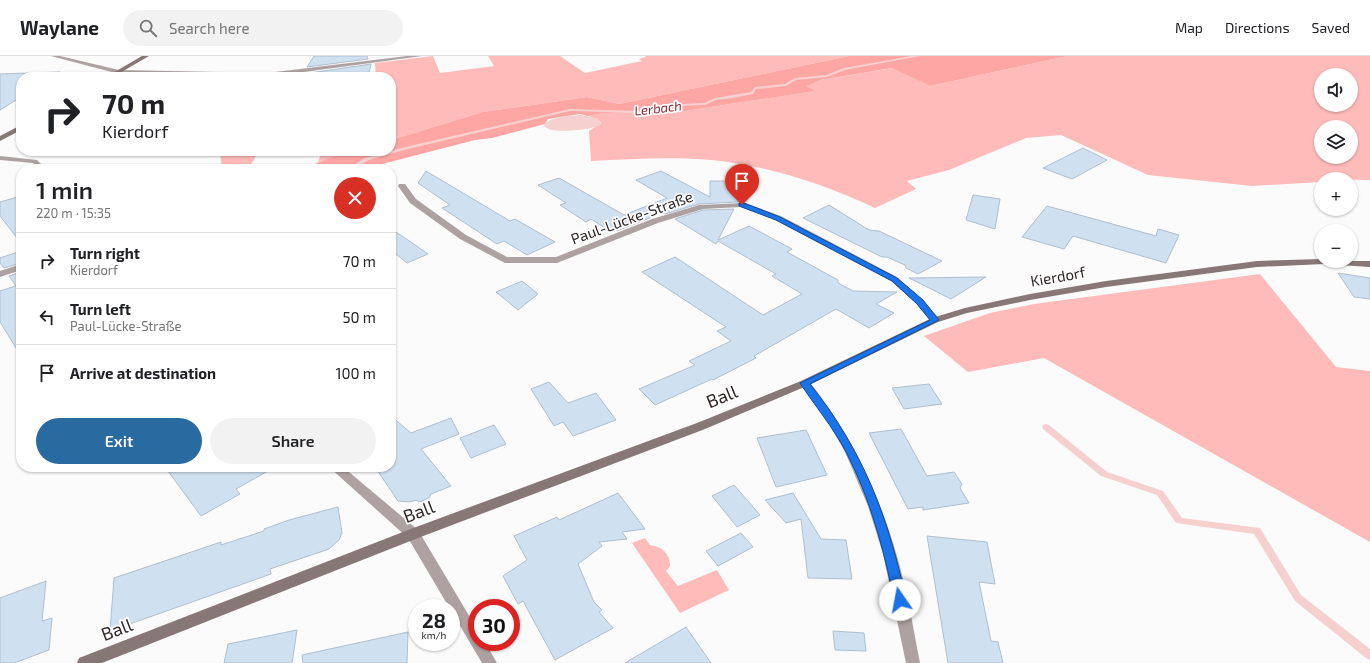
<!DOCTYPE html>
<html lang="en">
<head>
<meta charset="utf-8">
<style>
	body { margin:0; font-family:"Exo 2",sans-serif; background:#f2f2f2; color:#202124; height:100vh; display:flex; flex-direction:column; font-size:15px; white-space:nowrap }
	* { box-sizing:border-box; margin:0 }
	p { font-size:13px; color:#757577 }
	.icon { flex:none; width:22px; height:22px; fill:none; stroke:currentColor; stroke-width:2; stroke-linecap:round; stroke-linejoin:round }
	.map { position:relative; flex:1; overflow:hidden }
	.side { position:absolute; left:16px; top:108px; width:380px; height:308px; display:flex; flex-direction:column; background:#fff; border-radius:16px; box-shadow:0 1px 3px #0004 }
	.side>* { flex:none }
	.hud { position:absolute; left:16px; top:16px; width:380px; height:84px; border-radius:16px; box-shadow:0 1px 3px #0004; background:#fff; color:#202124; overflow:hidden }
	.tools { position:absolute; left:1314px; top:12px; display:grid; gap:8px }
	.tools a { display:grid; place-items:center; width:44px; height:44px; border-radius:50%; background:#fff; box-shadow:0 1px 3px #0004; font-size:20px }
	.speed { position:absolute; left:408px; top:543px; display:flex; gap:8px; font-size:20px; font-weight:700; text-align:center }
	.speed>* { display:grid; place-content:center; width:52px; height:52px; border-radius:50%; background:#fff; box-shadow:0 1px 3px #0004; line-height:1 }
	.speed small { font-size:10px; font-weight:400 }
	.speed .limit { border:6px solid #d22; background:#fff; color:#111 }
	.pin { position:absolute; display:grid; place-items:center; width:34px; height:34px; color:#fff; margin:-41px -17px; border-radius:50% 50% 50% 0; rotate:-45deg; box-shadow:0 0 4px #0007 }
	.pin .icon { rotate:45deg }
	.me { position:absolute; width:44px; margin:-22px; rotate:348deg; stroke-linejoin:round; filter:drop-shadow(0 0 3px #0008) }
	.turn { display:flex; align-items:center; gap:14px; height:84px; padding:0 20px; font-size:18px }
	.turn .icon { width:52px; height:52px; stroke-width:2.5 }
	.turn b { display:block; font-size:28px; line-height:34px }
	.round { display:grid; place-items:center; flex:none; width:42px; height:42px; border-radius:21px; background:#f2f2f2 }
	.summary { display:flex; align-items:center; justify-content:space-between; height:68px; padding:0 20px }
	h1 { font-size:24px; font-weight:600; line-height:30px }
	.action { display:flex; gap:8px; margin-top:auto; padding:8px 20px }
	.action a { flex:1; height:46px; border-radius:24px; background:#296aa0; color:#fff; font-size:16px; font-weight:600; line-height:46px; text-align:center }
	.action a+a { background:#f2f2f2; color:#202124 }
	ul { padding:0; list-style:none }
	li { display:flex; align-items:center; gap:12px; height:56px; padding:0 20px; border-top:1px solid #e0e0e0 }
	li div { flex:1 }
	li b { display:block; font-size:15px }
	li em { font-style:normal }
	header { display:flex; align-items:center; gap:24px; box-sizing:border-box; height:56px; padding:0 20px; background:#fff; border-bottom:1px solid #e0e0e0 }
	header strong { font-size:19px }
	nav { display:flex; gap:22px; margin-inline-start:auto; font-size:14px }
	.search { width:280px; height:36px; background:#f2f2f2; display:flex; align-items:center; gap:10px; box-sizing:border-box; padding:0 14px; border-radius:22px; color:#757577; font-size:15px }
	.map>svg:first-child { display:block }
	.green { fill:#febbb9; fill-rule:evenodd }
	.forest { fill:#fea6a4 }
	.water { fill:#f5d0ce }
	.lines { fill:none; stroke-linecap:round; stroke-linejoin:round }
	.stream { fill:#f5d0ce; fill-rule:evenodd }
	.building { fill:#cfe0f0; stroke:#afbfcf }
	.minor { fill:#ada2a1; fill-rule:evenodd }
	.secondary { fill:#877776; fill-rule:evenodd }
	.route { fill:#1a73e8; stroke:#114b97 }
	.labels { text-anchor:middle; stroke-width:3.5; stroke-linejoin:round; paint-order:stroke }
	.far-water-label { font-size:13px; font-style:italic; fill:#8a262d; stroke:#fff }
	.street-label { font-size:15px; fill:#2f2525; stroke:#fff }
	.near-street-label { font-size:18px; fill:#2f2525; stroke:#fff }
</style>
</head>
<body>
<header>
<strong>Waylane</strong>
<div class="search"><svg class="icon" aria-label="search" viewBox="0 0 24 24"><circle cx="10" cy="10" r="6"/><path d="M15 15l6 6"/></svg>Search here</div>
<nav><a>Map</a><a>Directions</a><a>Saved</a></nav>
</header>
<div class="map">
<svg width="1370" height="607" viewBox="0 0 1370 607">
	<rect width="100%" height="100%" fill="#fbfbfb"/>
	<path class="green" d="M 433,0 L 440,17 L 494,10 L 488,0 L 560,0 L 585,17 L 642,5 L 639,3 L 646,1 L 645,0 L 849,0 L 619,48 L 587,41 L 483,56 L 391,84 L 391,21 L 376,21 L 375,7 Z
		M 1067,0 L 1370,0 L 1370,124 L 1321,123 L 1321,126 L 1252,130 L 1148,119 L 1061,79 L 1026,82 L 949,114 L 907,125 L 916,133 L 875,152 C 832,132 787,116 740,108 C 691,99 640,103 591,105 L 589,75 L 601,67 L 597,63 L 588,60 L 604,57 L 685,55 L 814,35 L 807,30 L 821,24 L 893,12 L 930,30 ZM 1321,19 L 1351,19 L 1351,49 L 1321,49 ZM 1321,71 L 1351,71 L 1351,101 L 1321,101 Z
		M 220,95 L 259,95 L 248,113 L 222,113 Z
		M 322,95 L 355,95 L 318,106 Z
		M 1260,218 L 1336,311 L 1370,315 L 1370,486 L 1044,302 L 968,316 L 924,280 L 990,257 L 1034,248 Z
		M 645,482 L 650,489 C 662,491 670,497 670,510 L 666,515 L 678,530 L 717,514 L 729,534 L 680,557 L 632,487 Z"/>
	<path class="forest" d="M 849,0 L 1067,0 L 930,30 L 892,12 L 821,24 L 807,30 L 815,35 L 685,55 L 604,57 L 588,60 L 580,58 L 548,63 L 545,68 L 492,82 L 475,84 L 363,113 L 306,113 C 335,96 359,95 391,95 L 391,84 L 483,56 L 587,41 L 619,48 Z"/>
	<path class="water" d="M 579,59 C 587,60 598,60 601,68 C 596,74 560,76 552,74 C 549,74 546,71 543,70 C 549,61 568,60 579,59 Z"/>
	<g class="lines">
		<path class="stream" d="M 912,0 L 920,0 L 845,14 L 827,21 L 796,24 L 786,30 L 756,33 L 753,38 L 733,42 L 716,44 L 705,49 L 655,51 L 641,57 L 570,55 L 404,94 L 369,104 L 353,113 L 347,113 L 365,102 L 401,92 L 570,53 L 640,55 L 654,49 L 704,47 L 715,42 L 751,36 L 755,31 L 785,28 L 795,22 L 826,19 L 844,12 Z
			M 1046,368 L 1049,369 L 1107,416 L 1163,435 L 1182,462 L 1260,472 L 1301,539 L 1370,593 L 1370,604 L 1366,602 L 1295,545 L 1254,478 L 1176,467 L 1157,439 L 1101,420 L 1043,373 L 1042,371 L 1043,369 Z"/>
	</g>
	<path class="building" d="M 314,0 L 367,0 L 368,3 L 307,11 Z
		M 371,8 L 368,21 L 301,21 L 303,18 Z
		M 60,16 L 52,21 L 21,21 L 21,41 L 0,54 L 0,18 Z
		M 1083,92 L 1107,104 L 1072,123 L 1043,112 Z
		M 426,115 L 510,165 L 515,163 L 555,186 L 527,199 L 504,185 L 497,188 L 442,152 L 450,149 L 418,127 Z
		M 661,115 L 710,141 L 710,125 L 728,125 L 746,131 L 738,146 L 699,148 L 665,158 L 656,152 L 650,162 L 617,175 L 613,172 L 608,174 L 591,163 L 586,166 L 560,149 L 566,147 L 538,129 L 559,122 L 624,159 L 667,142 L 636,124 Z
		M 973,139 L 1000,143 L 995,173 L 966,164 Z
		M 21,140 L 21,187 L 0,160 L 0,146 Z
		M 829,149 L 869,174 L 879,175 L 942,205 L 918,218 L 906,212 L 905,209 L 887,201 L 882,201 L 803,162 Z
		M 1047,150 L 1156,180 L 1158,173 L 1179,179 L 1166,207 L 1073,180 L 1064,193 L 1022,181 Z
		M 734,153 L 718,184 L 749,170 L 792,193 L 787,196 L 838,224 L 838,227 L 853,235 L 897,236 L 876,248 L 894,257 L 869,272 L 836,253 L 754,300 L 756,302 L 713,324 L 712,323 L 655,349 L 639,333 L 695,309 L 689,305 L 731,285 L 717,275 L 726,271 L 642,216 L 675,201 L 763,259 L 802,238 L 772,220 L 776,218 L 718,185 L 716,188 L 675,163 L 703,154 Z
		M 391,173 L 408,184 L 428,198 L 407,207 L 391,194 Z
		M 21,195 L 21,207 L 4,212 L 0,207 L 0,202 Z
		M 21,216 L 21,300 L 0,266 L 0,235 L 16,230 L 9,220 Z
		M 1338,217 L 1370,222 L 1370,243 L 1354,241 Z
		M 986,221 L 951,243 L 909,222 Z
		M 522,225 L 538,238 L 518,254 L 496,236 Z
		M 549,326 L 568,347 L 596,337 L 616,364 L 573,380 L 563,366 L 554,370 L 531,333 Z
		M 929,328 L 942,348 L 904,353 L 892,332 Z
		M 391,360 L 411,377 L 451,362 L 459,378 L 421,393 L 451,430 L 431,438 L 429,442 L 419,446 L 416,444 L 410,446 L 398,445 L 375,411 L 391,411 Z
		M 494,369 L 506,388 L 471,402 L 460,382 Z
		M 901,373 L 927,420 L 954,416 L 962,428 L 960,432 L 969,447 L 923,454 L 923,451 L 908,453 L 869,377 Z
		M 806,374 L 827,419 L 776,431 L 757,382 Z
		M 165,411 L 275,411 L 236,433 L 240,438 L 201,460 Z
		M 734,429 L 760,459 L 737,471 L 712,440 Z
		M 618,437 L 645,473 L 622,476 L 627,483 L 599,486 L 602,490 L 578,508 L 594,546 L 602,554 L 599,556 L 613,572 L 555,604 L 523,545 L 518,548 L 503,520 L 527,504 L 514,480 L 557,461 L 559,464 Z
		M 793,437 L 821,483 L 846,484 L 852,523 L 808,522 L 801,463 L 786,467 L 765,444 Z
		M 338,451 L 342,477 L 339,484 L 329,493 L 270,513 L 271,518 L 110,575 L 114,522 L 221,486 L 221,489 L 264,475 L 264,473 L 289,464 Z
		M 741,477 L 753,491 L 718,510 L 706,495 Z
		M 927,480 L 987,486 L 995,528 L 979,526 L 991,585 L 998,586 L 1003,607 L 948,607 Z
		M 46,525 L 42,565 L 52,562 L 49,594 L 14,607 L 0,607 L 0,542 Z
		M 686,571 L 711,607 L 625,607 Z
		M 297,574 L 292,607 L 224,607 L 228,588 Z
		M 833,575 L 864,577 L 866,595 L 835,594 Z
		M 408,576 L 407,607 L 303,607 L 302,599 Z"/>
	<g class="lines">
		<path class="minor" d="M 51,0 L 60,0 L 119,14 L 267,17 L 407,0 L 422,0 L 267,21 L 119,18 Z
			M 0,100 L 37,104 L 46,113 L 39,113 L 33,107 L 0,104 Z
			M 399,128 L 405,128 L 416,143 L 466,179 L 507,201 L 556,201 L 652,163 L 699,149 L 745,147 L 781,160 L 897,221 L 923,244 L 940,264 L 935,267 L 932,266 L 917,248 L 891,225 L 775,164 L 741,151 L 703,153 L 658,167 L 557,207 L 505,207 L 460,183 L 410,147 L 398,130 Z
			M 21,208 L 21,214 L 0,221 L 0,215 Z
			M 805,324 L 809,325 C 850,378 877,432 896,497 C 907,533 913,571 920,607 L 906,607 L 883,498 L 868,450 L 845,396 L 824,359 L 800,327 Z
			M 329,411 L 343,411 L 418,474 L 477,573 L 477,586 L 485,586 L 497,607 L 482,607 L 408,482 Z"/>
		<path class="secondary" d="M 142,0 L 149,0 L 113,21 L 106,21 Z
			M 21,69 L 21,74 L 0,85 L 0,80 Z
			M 1321,203 L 1321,205 L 1370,205 L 1370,211 L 1324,208 L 1257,211 L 1106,231 L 1030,244 L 967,257 L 938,266 L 809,329 L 705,373 L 418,482 L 102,607 L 77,607 L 79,602 L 408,474 L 697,367 L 801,325 L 932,262 L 965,252 L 1030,238 L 1106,225 L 1257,205 Z"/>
	</g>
	<path class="route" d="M 739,147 L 744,147 L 780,161 L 897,222 L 923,244 L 939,264 L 810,328 C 863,394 889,462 906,544 L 905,548 L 900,550 L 896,548 L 894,544 C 884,494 870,442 846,396 C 833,371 815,350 800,327 L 930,264 L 917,248 L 892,225 L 776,164 L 739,150 Z"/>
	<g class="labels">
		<g class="far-water-label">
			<text transform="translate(658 52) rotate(-7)" y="5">Lerbach</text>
		</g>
		<g class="street-label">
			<text transform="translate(632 162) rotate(-20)" y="5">Paul-Lücke-Straße</text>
			<text transform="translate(1058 221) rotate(-10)" y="5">Kierdorf</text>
		</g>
		<g class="near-street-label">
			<text transform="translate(722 341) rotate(-22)" y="6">Ball</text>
			<text transform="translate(419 456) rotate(-21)" y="6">Ball</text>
			<text transform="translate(117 574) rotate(-21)" y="6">Ball</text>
		</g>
	</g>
</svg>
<div class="tools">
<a><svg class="icon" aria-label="sound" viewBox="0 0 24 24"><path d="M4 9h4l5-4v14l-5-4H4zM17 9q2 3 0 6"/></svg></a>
<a><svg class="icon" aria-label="layers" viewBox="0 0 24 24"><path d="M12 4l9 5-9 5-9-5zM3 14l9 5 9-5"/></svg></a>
<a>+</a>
<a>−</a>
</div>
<div class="speed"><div>28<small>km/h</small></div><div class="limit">30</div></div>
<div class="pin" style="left:742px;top:149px;background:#d93025"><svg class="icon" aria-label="arrive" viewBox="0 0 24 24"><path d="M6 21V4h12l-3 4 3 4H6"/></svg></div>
<svg class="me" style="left:900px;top:544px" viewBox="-20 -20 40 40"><circle r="19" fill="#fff"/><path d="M0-13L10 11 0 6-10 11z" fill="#1a73e8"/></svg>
<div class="hud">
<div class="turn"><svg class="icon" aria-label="right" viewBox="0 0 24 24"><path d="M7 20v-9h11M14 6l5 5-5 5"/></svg><div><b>70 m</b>Kierdorf</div></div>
</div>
<section class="side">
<div class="summary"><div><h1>1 min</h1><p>220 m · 15:35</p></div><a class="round" style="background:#d93025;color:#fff"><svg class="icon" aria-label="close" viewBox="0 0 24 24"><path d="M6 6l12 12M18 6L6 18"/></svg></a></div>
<ul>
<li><svg class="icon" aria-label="right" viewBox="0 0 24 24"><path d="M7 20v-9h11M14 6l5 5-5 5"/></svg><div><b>Turn right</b><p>Kierdorf</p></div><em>70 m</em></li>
<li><svg class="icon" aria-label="left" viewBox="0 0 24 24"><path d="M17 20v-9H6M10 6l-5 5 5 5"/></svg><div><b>Turn left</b><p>Paul-Lücke-Straße</p></div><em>50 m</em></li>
<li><svg class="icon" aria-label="arrive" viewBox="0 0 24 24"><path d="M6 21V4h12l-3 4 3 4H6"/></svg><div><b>Arrive at destination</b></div><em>100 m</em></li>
</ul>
<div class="action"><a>Exit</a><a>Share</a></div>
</section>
</div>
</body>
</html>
